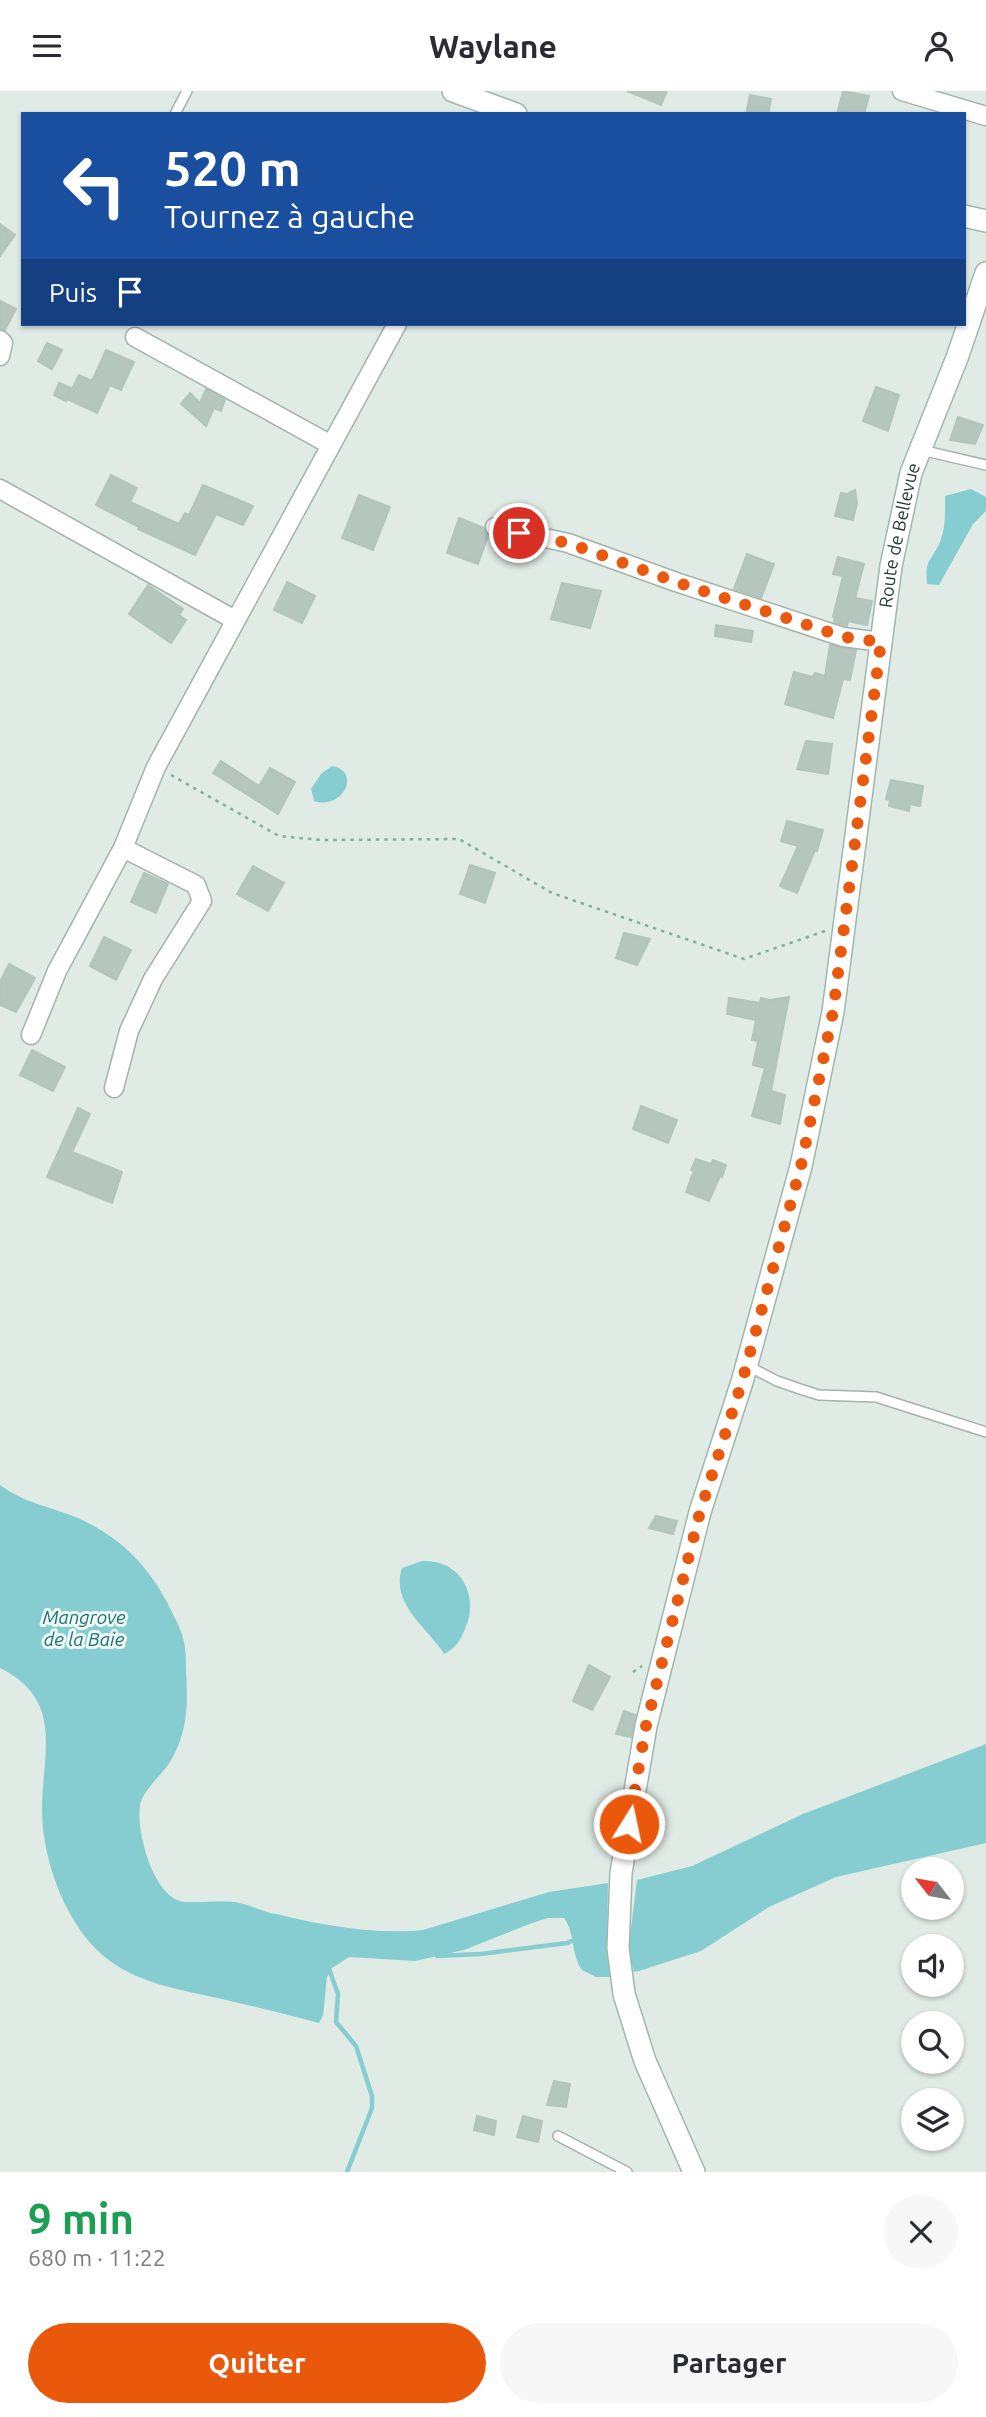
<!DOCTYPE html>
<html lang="fr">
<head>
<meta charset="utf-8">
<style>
	body { margin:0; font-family:Ubuntu,sans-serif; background:#f7f7f7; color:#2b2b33; height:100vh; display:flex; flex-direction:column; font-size:26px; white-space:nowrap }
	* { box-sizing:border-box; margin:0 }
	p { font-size:23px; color:#7c7c81 }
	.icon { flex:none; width:38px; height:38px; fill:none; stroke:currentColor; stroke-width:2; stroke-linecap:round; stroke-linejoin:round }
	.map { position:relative; height:2081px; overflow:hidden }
	.sheet { display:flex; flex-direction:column; background:#fff; flex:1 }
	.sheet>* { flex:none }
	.top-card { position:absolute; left:21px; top:21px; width:945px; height:214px; border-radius:0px; box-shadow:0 2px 5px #0004; background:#1a4fa0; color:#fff; overflow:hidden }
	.needle { width:46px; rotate:301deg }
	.tools { position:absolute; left:901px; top:1766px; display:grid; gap:14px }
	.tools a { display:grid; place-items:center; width:63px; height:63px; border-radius:50%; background:#fff; box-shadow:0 2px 5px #0004; font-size:35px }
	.pin { position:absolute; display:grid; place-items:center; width:60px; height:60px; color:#fff; margin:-30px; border:4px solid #fff; border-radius:50%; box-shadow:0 2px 7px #0007 }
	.me { position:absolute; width:77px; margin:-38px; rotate:10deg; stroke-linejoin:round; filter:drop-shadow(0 0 5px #0008) }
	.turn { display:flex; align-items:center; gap:24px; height:147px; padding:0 28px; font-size:32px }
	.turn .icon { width:91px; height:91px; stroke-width:2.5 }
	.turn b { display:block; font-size:49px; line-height:60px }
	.then { display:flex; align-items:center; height:66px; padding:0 28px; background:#0003; gap:14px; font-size:26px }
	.round { display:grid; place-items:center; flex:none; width:74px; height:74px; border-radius:37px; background:#f7f7f7 }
	.head { display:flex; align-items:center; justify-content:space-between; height:119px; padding:0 28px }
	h1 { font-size:42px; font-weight:700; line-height:52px; color:#1e9e55 }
	.primary-button { display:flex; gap:14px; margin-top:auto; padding:14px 28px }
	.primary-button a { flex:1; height:80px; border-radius:42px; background:#ea580c; color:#fff; font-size:28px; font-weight:700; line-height:80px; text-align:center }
	.primary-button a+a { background:#f7f7f7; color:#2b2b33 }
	header { display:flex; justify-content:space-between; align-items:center; height:91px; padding:0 28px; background:#fff; font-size:32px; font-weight:700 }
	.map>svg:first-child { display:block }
	.water { fill:#86cdd2 }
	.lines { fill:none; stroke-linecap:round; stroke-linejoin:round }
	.stream { stroke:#86cdd2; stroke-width:4.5 }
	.building { fill:#b5c6be; stroke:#b2c5bb; stroke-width:2 }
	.service-casing { stroke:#a3b3ac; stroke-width:12 }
	.minor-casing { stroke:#a3b3ac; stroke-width:21 }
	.secondary-casing { stroke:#9eb7ac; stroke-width:24 }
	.path { stroke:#80af9c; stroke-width:2.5; stroke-dasharray:3.5 5; stroke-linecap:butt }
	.service { stroke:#fff; stroke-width:9 }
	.minor { stroke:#fff; stroke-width:18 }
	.secondary { stroke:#fff; stroke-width:21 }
	.route { stroke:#ea580c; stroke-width:12; stroke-dasharray:0 21.6 }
	.labels { text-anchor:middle; stroke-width:6; stroke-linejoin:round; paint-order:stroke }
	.street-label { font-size:18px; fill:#203c32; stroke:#f0f8f3 }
	.water-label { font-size:19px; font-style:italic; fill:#1a7278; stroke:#f0f8f3 }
</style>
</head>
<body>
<header><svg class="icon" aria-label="menu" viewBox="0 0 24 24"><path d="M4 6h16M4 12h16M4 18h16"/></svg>Waylane<svg class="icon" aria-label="person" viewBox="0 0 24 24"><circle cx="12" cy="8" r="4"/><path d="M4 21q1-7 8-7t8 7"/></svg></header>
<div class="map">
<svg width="986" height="2081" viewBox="0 0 986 2081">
	<rect width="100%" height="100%" fill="#e0ebe5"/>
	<path class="water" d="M 971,398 L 986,406 L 986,420 L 973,433 L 939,494 L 927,493 C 925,468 930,472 940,451 C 946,436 945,420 945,405 Z
		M 332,675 C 362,680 343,720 314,710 L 311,698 L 321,683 Z
		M 0,1394 C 23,1411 47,1415 73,1425 C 115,1442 147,1472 168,1513 C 173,1524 180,1535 183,1547 C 186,1557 186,1568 186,1579 C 188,1612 188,1642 170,1671 C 162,1684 143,1699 140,1714 C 136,1740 152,1798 177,1809 C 186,1814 224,1808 240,1812 C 252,1815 264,1821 276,1823 C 320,1834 377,1844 423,1839 L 549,1801 L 608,1792 L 607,1851 L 629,1853 L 637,1789 L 692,1775 L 803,1723 L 986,1653 L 986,1752 L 836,1786 L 769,1816 L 701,1860 L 639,1880 L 634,1881 L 629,1863 L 608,1860 L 611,1886 L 596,1886 L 582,1879 C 571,1864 575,1841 564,1827 L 548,1827 L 532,1832 L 464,1859 L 415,1870 L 349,1866 L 332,1877 L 327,1886 L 323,1925 L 319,1932 C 288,1924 257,1916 226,1909 C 188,1900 142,1894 110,1870 C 67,1839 42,1770 42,1719 C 42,1663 65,1609 0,1577 Z
		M 422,1470 C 461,1468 480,1505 465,1538 C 460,1550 456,1557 444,1563 C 428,1537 390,1513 402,1477 Z"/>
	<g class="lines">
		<path class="stream" d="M 437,1865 L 481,1863 L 567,1852 L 574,1849
			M 329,1878 L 338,1903 L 336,1931 L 356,1955 L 372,2005 L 372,2017 L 347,2081"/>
	</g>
	<path class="building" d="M 627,0 L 667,0 L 661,14 Z
		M 843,0 L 869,5 L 864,23 L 837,23 Z
		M 750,4 L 771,8 L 768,23 L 746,23 Z
		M 0,133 L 15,144 L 0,165 Z
		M 0,210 L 16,218 L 5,239 L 0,238 Z
		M 47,252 L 62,259 L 52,278 L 38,270 Z
		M 106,259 L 134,271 L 121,299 L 110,294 L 97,322 L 67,308 L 79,284 L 92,290 Z
		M 59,292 L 71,297 L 66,310 L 54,304 Z
		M 876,296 L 899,304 L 888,340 L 863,330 Z
		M 206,298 L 225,309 L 221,320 L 214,317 L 206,335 L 181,313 L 190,302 L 200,312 Z
		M 958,326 L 983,334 L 975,353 L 950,349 Z
		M 111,384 L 137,397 L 130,411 L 179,433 L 185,422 L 189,424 L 203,394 L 253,415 L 243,434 L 216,423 L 195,464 L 138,438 L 139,436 L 96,414 Z
		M 855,399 L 857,412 L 853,429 L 835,425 L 841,402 L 847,403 Z
		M 359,404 L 390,416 L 373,459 L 342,447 Z
		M 459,427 L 484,437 L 488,445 L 478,473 L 447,462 Z
		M 747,463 L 774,473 L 761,507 L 734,498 Z
		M 838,466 L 864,473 L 855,507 L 872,510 L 867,534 L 848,530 L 847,535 L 834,531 L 835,527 L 833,526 L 843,485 L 833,483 Z
		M 287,491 L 315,505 L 302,532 L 274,519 Z
		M 562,492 L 601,500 L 590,537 L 551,528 Z
		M 148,494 L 183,518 L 179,524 L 186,529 L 171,552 L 129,523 Z
		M 716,534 L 753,540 L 751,551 L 715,545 Z
		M 830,554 L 856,559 L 850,589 L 843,588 L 833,627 L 785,613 L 794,581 L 813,586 L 815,582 L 825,585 Z
		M 806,650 L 832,653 L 828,683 L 797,678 Z
		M 221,670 L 259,695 L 270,677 L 295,691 L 278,723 L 213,682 Z
		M 891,689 L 923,695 L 920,715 L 910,713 L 909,720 L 889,715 L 890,709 L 886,708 Z
		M 787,730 L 823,739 L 817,760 L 815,759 L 797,802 L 780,795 L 798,755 L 781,750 Z
		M 470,774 L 495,782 L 485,812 L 460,803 Z
		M 253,775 L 284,792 L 268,820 L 237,803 Z
		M 144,782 L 168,793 L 156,822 L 131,811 Z
		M 624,842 L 650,848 L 637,874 L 616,867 Z
		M 104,846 L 131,859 L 116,889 L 90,875 Z
		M 9,873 L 35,887 L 16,921 L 0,914 L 0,891 Z
		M 789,906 L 771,1000 L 785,1004 L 780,1033 L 752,1025 L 765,977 L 753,974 L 758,950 L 752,949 L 756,929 L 727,923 L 729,907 L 760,912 L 761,907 L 770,909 Z
		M 32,959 L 65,976 L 53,1000 L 20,984 Z
		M 641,1015 L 677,1029 L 668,1052 L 633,1038 Z
		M 78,1017 L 90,1023 L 72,1061 L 122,1081 L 112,1112 L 47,1086 Z
		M 696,1068 L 711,1073 L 713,1069 L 726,1074 L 722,1086 L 720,1085 L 709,1110 L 686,1101 L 694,1080 L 691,1079 Z
		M 656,1425 L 677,1430 L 673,1443 L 649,1437 Z
		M 589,1574 L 610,1586 L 592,1619 L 573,1610 Z
		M 624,1620 L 635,1624 L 631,1646 L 616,1643 Z
		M 554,1990 L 570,1993 L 566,2016 L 547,2014 Z
		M 477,2025 L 496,2030 L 494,2044 L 474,2039 Z
		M 523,2025 L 542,2030 L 538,2051 L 517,2046 Z"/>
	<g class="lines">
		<defs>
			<path id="service" d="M 175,23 L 187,0
				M 921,359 L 986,374
				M 748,1275 L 777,1290 L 800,1298 L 819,1304 L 876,1306 L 986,1341
				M 558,2045 L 627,2081"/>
			<path id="minor" d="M 902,0 L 986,25
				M 135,246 L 331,354
				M 0,249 L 3,252 L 0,265
				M 0,398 L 235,529
				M 495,436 L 568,452 L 676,491 L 843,546 L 881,551
				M 31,944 L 57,880 L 123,757 L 156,676 L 397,233
				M 114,997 L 129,940 L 153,888 L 202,810 L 196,794 L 123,757"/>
			<g id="secondary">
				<path d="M 453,0 L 516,23"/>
				<path d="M 964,125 L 986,130"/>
				<path id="s1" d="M 694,2081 L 645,1970 L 624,1903 L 618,1857 L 621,1782 L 646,1635 L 700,1421 L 742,1291 L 801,1075 L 814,1013 L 833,921 L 891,475 L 911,382 L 957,267 L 986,182"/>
			</g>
		</defs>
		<use href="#service" class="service-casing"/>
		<use href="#minor" class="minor-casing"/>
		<use href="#secondary" class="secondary-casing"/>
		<path class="path" d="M 171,684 L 279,745 L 322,749 L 459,748 L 552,802 L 744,868 L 825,840
			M 633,1581 L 642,1575"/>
		<use href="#service" class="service"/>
		<use href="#minor" class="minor"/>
		<use href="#secondary" class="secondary"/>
	</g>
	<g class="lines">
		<path class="route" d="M 519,442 L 568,452 L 676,491 L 844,546 L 881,551 L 833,921 L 801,1075 L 742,1291 L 700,1421 L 646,1635 L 629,1733"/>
	</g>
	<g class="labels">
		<g class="street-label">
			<text dy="6" stroke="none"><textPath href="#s1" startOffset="1682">Route de Bellevue</textPath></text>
		</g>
		<g class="water-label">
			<text x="84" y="1533">Mangrove<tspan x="84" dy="22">de la Baie</tspan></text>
		</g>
	</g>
</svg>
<div class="tools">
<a><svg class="needle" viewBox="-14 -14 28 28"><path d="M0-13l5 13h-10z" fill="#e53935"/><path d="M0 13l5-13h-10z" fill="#7c7c81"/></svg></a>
<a><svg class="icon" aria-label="sound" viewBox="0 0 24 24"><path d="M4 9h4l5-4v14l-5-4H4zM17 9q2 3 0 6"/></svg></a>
<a><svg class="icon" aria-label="search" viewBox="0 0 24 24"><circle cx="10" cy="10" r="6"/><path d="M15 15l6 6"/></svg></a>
<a><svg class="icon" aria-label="layers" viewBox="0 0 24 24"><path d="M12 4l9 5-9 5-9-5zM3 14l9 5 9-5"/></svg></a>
</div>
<div class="pin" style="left:519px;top:442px;background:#d93025"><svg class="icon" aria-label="arrive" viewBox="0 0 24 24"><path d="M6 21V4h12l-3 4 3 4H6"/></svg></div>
<svg class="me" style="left:629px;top:1733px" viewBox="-20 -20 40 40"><circle r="17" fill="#ea580c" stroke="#fff" stroke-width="3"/><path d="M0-11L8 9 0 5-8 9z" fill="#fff"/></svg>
<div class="top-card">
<div class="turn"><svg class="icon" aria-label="left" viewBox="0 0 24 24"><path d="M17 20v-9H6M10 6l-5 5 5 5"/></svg><div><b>520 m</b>Tournez à gauche</div></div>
<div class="then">Puis<svg class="icon" aria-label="arrive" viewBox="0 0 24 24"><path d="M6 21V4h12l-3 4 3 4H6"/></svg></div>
</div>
</div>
<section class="sheet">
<div class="head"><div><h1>9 min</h1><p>680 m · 11:22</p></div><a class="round"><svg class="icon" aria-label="close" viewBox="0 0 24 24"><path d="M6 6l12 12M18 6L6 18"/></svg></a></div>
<div class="primary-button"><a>Quitter</a><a>Partager</a></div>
</section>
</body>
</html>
